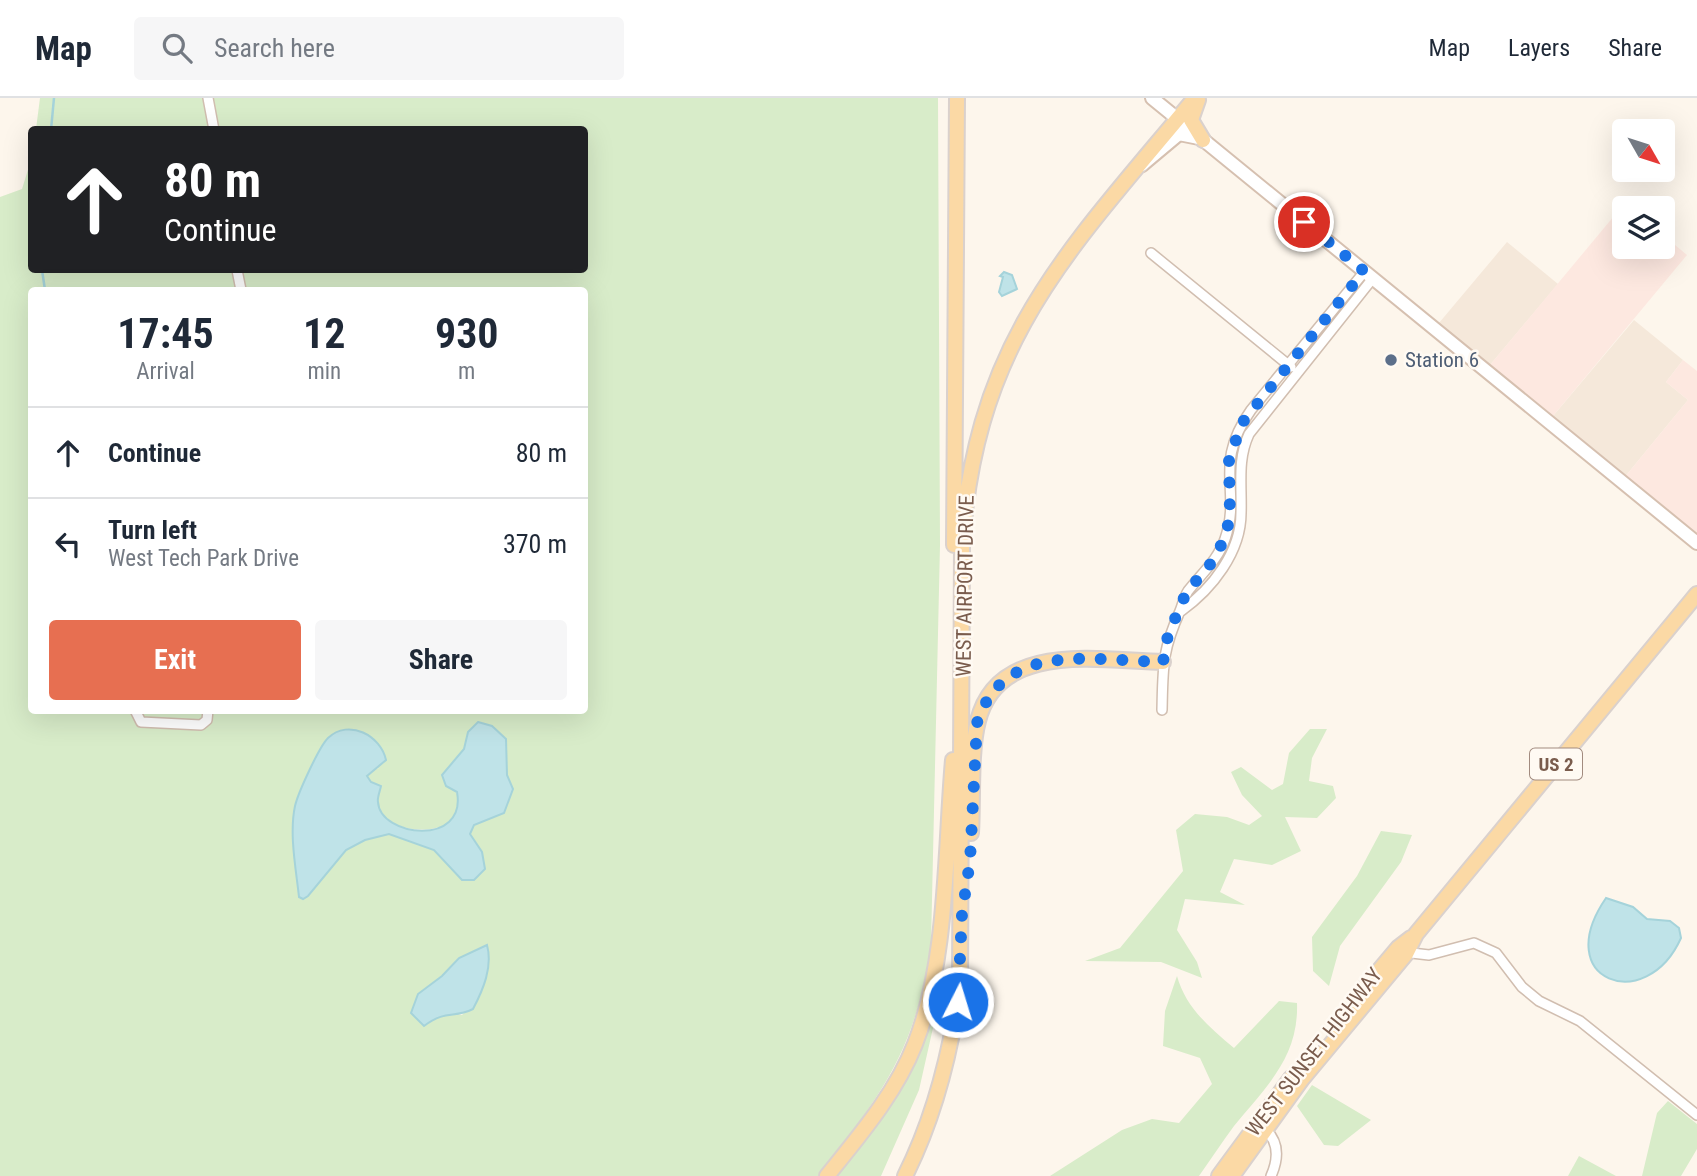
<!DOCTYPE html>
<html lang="en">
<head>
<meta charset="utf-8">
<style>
	body { margin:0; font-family:"Roboto Condensed",sans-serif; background:#f6f6f7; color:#1f2937; height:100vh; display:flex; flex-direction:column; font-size:26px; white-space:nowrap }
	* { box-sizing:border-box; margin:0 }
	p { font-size:23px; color:#747a83 }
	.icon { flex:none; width:38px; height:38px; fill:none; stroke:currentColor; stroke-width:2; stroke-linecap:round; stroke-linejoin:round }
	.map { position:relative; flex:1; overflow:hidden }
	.drawer { position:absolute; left:28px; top:189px; width:560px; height:427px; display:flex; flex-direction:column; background:#fff; border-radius:7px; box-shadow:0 7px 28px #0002 }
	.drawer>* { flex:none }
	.top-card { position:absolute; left:28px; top:28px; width:560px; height:147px; border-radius:7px; box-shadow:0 7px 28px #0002; background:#202124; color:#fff; overflow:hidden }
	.needle { width:46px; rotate:129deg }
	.controls { position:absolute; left:1612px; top:21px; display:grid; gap:14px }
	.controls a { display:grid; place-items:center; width:63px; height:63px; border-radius:7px; background:#fff; box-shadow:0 7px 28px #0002; font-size:35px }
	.pin { position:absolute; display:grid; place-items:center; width:60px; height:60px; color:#fff; margin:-30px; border:4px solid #fff; border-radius:50%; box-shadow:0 2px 7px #0007 }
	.me { position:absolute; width:77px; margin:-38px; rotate:5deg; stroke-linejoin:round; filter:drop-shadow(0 0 5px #0008) }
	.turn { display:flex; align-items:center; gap:24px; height:147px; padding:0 21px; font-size:32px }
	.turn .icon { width:91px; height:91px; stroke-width:2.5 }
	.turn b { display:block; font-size:49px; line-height:60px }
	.eta { display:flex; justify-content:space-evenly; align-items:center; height:119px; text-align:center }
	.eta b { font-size:42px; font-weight:700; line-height:49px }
	.cta { display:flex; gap:14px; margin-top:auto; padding:14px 21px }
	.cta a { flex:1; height:80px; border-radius:7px; background:#e76f51; color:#fff; font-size:28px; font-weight:700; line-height:80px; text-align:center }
	.cta a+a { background:#f6f6f7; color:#1f2937 }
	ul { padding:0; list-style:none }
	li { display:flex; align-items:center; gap:21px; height:91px; padding:0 21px; border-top:2px solid #e0e1e3 }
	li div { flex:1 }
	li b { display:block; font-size:26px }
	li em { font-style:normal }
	header { display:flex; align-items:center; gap:42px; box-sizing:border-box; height:98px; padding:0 35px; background:#fff; border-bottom:2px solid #e0e1e3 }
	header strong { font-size:33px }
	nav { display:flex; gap:38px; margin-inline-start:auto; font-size:24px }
	.search { width:490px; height:63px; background:#f6f6f7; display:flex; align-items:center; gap:18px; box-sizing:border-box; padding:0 24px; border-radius:7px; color:#747a83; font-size:26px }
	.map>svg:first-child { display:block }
	.residential { fill:#f5e8da }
	.commercial { fill:#fde8e0 }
	.green { fill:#d8ecc9; fill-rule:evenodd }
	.water { fill:#bfe3e8; stroke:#a5d3da; stroke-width:2 }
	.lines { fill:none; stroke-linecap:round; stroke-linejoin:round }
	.stream { stroke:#a5d3da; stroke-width:2.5 }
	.street-casing { stroke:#d1beb0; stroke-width:12 }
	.secondary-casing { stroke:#d6c0b0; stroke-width:16 }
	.primary-casing { stroke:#dad1cd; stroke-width:18 }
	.street { stroke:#fff; stroke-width:9 }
	.secondary { stroke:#fff; stroke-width:12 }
	.primary { stroke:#fbd9a5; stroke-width:14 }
	.route { stroke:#1a73e8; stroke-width:12; stroke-dasharray:0 21.6 }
	.service-dot { fill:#5c6f8a; stroke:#fffaf3; stroke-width:2.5 }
	.labels { text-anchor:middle; stroke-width:5; stroke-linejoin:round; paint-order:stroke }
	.shield { fill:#fffaf3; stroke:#a28b7f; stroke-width:2 }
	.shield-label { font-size:19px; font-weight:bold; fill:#7a5c4d }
	.service-label { font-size:21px; fill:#4e5e75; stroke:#fffaf3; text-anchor:start }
	.street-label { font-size:21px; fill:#7a5c4d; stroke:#fffaf3 }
</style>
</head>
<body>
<header>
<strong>Map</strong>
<div class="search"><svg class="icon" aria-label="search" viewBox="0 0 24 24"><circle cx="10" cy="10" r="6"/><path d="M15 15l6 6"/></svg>Search here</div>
<nav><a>Map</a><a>Layers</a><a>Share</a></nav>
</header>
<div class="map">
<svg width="1697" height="1078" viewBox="0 0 1697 1078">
	<rect width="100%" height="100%" fill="#fdf6ec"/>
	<path class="residential" d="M 1507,144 L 1558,186 L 1490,267 L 1439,225 Z
		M 1634,222 L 1683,262 L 1666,284 L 1688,302 L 1624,380 L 1553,318 Z"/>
	<path class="commercial" d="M 1624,106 L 1629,110 L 1624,110 L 1624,149 L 1662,149 L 1663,137 L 1687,157 L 1553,318 L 1490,267 Z
		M 1683,262 L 1697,273 L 1697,439 L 1624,380 L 1688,302 L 1666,284 Z"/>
	<path class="green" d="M 40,0 L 938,0 L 940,447 L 931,846 C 916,952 882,996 818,1078 L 0,1078 L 0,99 L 22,91 L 31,62 L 32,172 L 584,172 L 584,32 L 36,31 ZM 32,192 L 584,192 L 584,612 L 32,612 ZM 468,635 L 506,641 L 507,677 L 513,691 L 504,715 L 474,727 L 470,737 L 476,744 L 485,771 L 462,782 L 434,752 L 389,736 L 365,742 L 346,752 L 308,798 L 303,801 L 299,799 L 296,707 L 307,683 L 379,670 L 369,673 L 367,678 C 375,690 375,707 384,718 C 405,742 477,734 456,694 C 453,688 446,682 442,677 L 465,651 ZM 459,859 L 488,873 L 480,898 L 462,917 L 449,914 L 435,920 L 418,896 L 442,878 Z
		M 1310,631 L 1327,631 L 1312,660 L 1309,683 L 1333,688 L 1336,700 L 1317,720 L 1285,719 L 1301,753 L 1272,767 L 1234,761 L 1220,794 L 1245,807 L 1185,801 L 1177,832 L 1197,864 L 1202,880 L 1161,864 L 1085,863 L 1120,850 L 1183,773 L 1176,732 L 1195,716 L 1227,719 L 1249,727 L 1262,718 L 1242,697 L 1231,674 L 1241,669 L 1272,692 L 1283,686 L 1289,655 Z
		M 1381,733 L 1412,737 L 1401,764 L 1340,848 L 1329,888 L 1313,873 L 1312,839 L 1357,778 Z
		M 1177,878 C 1186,910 1209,929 1234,950 L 1279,903 L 1297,905 C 1299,959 1266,989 1234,1028 C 1222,1044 1211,1061 1199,1078 L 1050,1078 L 1122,1032 L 1152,1021 L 1179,1025 L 1212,986 L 1200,960 L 1163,948 L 1165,913 Z
		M 934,913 L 935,921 L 919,992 L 881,1078 L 835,1078 L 900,991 L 915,964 Z
		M 1312,987 L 1371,1022 L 1338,1048 L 1324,1047 L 1297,1008 Z
		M 1668,1003 L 1697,1026 L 1697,1051 L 1681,1078 L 1642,1078 L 1657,1015 Z
		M 1579,1058 L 1616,1078 L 1568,1078 Z"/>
	<path class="water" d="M 1004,174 L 1012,177 L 1017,191 L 1002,198 L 999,194 L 1003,179 L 1000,178 Z
		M 478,624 L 492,628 L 506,641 L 507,677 L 513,691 L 504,715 L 474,727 L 470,736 L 482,754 L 485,771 L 474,782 L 462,782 L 434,752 L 389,736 L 365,742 L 346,752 L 308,798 L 303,801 L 299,799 C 296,771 289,736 295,708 C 298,695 319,649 328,640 C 349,620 381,638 386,662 L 367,678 L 371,684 L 381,688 C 380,693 377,700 378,704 C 380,739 467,749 457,694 L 446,688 L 442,677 L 464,651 L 468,634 Z
		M 1606,800 L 1633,809 L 1647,821 L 1670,823 L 1679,830 L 1681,840 C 1646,918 1549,883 1606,800 Z
		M 487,847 C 493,869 483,892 473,911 C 453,921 447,911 424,928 L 411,915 L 418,896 L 442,878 L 459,860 Z"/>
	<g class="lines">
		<path class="stream" d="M 51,32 L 54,0
			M 42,172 L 45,192"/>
		<defs>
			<path id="street" d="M 208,0 L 214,32
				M 1151,155 L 1291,269
				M 237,172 L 241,192
				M 1181,513 C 1212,491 1241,454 1241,415 C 1242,387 1237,362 1249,336 L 1373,180
				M 135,612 L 141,624 L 201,627 L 207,622 L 208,612
				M 1162,612 C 1163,568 1162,553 1180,513 C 1183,506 1184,499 1188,493 C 1201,476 1218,462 1225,441 C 1242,392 1212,367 1251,312 L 1365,173
				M 1403,854 L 1429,857 L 1474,845 L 1496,855 L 1522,889 L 1539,903 L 1580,923 L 1697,1017
				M 1264,1030 C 1279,1043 1279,1060 1271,1078"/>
			<path id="secondary" d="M 1152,0 L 1697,445
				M 1142,67 L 1179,36 L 1199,40"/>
			<path id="primary" d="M 1198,2 L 1191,22 L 1203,42
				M 954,447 L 957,0
				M 971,735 C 973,702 970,653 978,623 C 998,542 1101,563 1163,564
				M 1361,894 L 1398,850 L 1411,840
				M 827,1078 C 860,1037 896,995 915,946 C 948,862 945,752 953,662
				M 905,1078 C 935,1018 951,954 960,887 L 962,448 C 975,241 1070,151 1195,0
				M 1219,1078 L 1291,980
				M 1232,1078 L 1302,981 L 1406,856 L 1416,836 L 1697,496"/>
		</defs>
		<use href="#street" class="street-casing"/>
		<use href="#secondary" class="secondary-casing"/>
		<use href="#primary" class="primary-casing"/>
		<use href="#street" class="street"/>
		<use href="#secondary" class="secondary"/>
		<use href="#primary" class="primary"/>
	</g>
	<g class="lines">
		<path class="route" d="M 958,904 L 962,816 L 970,763 L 977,625 C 1004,541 1094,563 1163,564 L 1168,537 L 1186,495 L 1212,464 L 1225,440 L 1230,418 L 1229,362 L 1242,325 L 1364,173 L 1304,124"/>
	</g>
	<circle class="service-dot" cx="1391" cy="262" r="7"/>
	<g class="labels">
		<rect class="shield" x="1530" y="650.5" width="52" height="31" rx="5"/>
		<g class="shield-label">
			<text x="1556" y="673">US 2</text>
		</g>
		<g class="service-label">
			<text x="1405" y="269">Station 6</text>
		</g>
		<g class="street-label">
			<text transform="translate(965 488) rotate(-89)" y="7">WEST AIRPORT DRIVE</text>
			<text transform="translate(1314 954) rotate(-52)" y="7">WEST SUNSET HIGHWAY</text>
		</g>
	</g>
</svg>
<div class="controls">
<a><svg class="needle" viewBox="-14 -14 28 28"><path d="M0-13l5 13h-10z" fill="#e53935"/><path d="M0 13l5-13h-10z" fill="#747a83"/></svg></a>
<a><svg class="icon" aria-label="layers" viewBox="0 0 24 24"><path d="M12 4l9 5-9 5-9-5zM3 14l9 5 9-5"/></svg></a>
</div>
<div class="pin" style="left:1304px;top:124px;background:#d93025"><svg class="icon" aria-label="arrive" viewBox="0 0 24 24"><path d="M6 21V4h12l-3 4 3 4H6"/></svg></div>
<svg class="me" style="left:958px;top:904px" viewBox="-20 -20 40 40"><circle r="17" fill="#1a73e8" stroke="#fff" stroke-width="3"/><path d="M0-11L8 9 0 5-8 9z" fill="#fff"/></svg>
<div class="top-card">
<div class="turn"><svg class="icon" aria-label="ahead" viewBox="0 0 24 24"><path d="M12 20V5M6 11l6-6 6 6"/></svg><div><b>80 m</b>Continue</div></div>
</div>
<section class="drawer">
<div class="eta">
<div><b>17:45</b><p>Arrival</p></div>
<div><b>12</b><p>min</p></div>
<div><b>930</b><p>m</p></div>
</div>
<ul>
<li><svg class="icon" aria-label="ahead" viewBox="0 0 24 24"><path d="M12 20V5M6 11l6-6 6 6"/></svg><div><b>Continue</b></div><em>80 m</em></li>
<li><svg class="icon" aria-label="left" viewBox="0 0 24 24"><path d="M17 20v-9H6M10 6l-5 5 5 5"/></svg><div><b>Turn left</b><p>West Tech Park Drive</p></div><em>370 m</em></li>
</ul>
<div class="cta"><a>Exit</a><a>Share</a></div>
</section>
</div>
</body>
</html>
